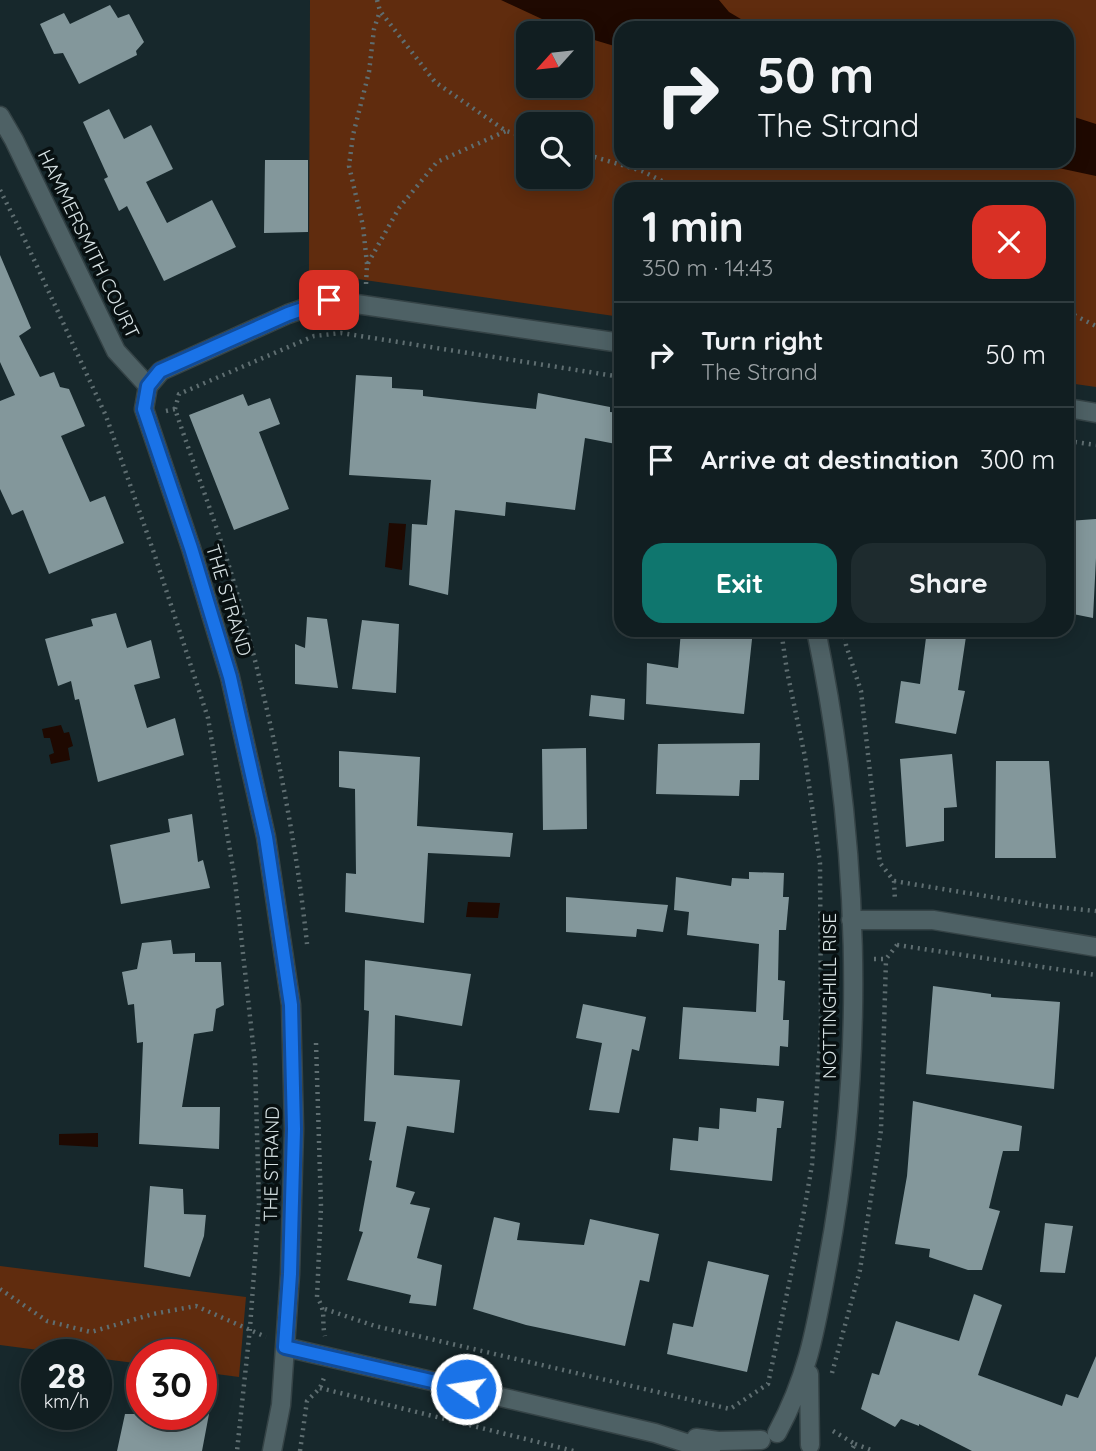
<!DOCTYPE html>
<html lang="en">
<head>
<meta charset="utf-8">
<style>
	body { margin:0; font-family:Quicksand,sans-serif; background:#1e2b2e; color:#f1f3f6; height:100vh; display:flex; flex-direction:column; font-size:26px; white-space:nowrap }
	* { box-sizing:border-box; margin:0 }
	p { font-size:23px; color:#9ca2a5 }
	.icon { flex:none; width:38px; height:38px; fill:none; stroke:currentColor; stroke-width:2; stroke-linecap:round; stroke-linejoin:round }
	.map { position:relative; flex:1; overflow:hidden }
	.drawer { position:absolute; left:614px; top:182px; width:460px; height:455px; display:flex; flex-direction:column; background:#111e21; border-radius:21px; box-shadow:0 4px 18px #0003,0 0 0 2px #303c3f }
	.drawer>* { flex:none }
	.guide { position:absolute; left:614px; top:21px; width:460px; height:147px; border-radius:21px; box-shadow:0 4px 18px #0003,0 0 0 2px #303c3f; background:#111e21; color:#f1f3f6; overflow:hidden }
	.needle { width:46px; rotate:243deg }
	.tools { position:absolute; left:516px; top:21px; display:grid; gap:14px }
	.tools a { display:grid; place-items:center; width:77px; height:77px; border-radius:14px; background:#111e21; box-shadow:0 4px 18px #0003,0 0 0 2px #303c3f; font-size:35px }
	.speed { position:absolute; left:21px; top:1339px; display:flex; gap:14px; font-size:35px; font-weight:700; text-align:center }
	.speed>* { display:grid; place-content:center; width:91px; height:91px; border-radius:50%; background:#111e21; box-shadow:0 4px 18px #0003,0 0 0 2px #303c3f; line-height:1 }
	.speed small { font-size:18px; font-weight:400 }
	.speed .limit { border:10px solid #d22; background:#fff; color:#111 }
	.pin { position:absolute; display:grid; place-items:center; width:60px; height:60px; color:#fff; margin:-30px; border-radius:14px; box-shadow:0 4px 10px #0006 }
	.me { position:absolute; width:77px; margin:-38px; rotate:283deg; stroke-linejoin:round; filter:drop-shadow(0 0 5px #0008) }
	.turn { display:flex; align-items:center; gap:24px; height:147px; padding:0 28px; font-size:32px }
	.turn .icon { width:91px; height:91px; stroke-width:2.5 }
	.turn b { display:block; font-size:49px; line-height:60px }
	.round { display:grid; place-items:center; flex:none; width:74px; height:74px; border-radius:21px; background:#1e2b2e }
	.overview { display:flex; align-items:center; justify-content:space-between; height:119px; padding:0 28px }
	h1 { font-size:42px; font-weight:800; line-height:52px }
	.button { display:flex; gap:14px; margin-top:auto; padding:14px 28px }
	.button a { flex:1; height:80px; border-radius:21px; background:#0f766e; color:#fff; font-size:28px; font-weight:800; line-height:80px; text-align:center }
	.button a+a { background:#1e2b2e; color:#f1f3f6 }
	ul { padding:0; list-style:none }
	li { display:flex; align-items:center; gap:21px; height:105px; padding:0 28px; border-top:2px solid #303c3f }
	li div { flex:1 }
	li b { display:block; font-size:26px }
	li em { font-style:normal }
	.map>svg:first-child { display:block }
	.green { fill:#602c0e; fill-rule:evenodd }
	.water { fill:#1f0901 }
	.building { fill:#83979b }
	.lines { fill:none; stroke-linecap:round; stroke-linejoin:round }
	.minor-casing { stroke:#354346; stroke-width:21 }
	.path { stroke:#5f6e71; stroke-width:4.5; stroke-dasharray:2 5; stroke-linecap:butt }
	.minor { stroke:#4e6165; stroke-width:18 }
	.route-casing { stroke:#114b97; stroke-width:18 }
	.route { stroke:#1a73e8; stroke-width:12 }
	.labels { text-anchor:middle; stroke-width:7; stroke-linejoin:round; paint-order:stroke }
	.street-label { font-size:19px; fill:#d7e2e4; stroke:#081011 }
</style>
</head>
<body>
<div class="map">
<svg width="1096" height="1451" viewBox="0 0 1096 1451">
	<rect width="100%" height="100%" fill="#17282c"/>
	<path class="green" d="M 310,0 L 1096,0 L 1096,387 L 1068,383 L 1068,189 L 621,189 L 621,317 L 309,272 ZM 621,28 L 1068,28 L 1068,161 L 621,161 ZM 528,33 L 581,33 L 581,86 L 528,86 ZM 528,124 L 581,124 L 581,177 L 528,177 Z
		M 0,1266 L 246,1297 L 239,1377 L 201,1372 L 201,1354 L 142,1354 L 142,1364 L 96,1358 L 96,1354 L 69,1354 L 0,1345 Z"/>
	<path class="water" d="M 501,0 L 719,0 L 729,12 L 756,28 L 621,28 L 621,48 L 581,36 L 581,33 L 572,33 Z
		M 1068,115 L 1096,124 L 1096,176 L 1026,161 L 1068,161 Z
		M 389,523 L 406,524 L 402,570 L 385,567 Z
		M 61,725 L 64,733 L 69,732 L 73,746 L 68,748 L 70,760 L 51,764 L 49,755 L 54,753 L 50,738 L 44,738 L 42,729 Z
		M 468,902 L 500,903 L 498,918 L 466,917 Z
		M 98,1133 L 98,1147 L 59,1145 L 59,1134 Z"/>
	<path class="building" d="M 110,5 L 118,18 L 129,14 L 144,42 L 136,51 L 137,55 L 79,84 L 63,53 L 54,54 L 40,24 L 64,13 L 70,24 Z
		M 109,109 L 124,139 L 151,125 L 173,169 L 146,182 L 167,223 L 212,200 L 236,247 L 164,281 L 127,206 L 119,211 L 104,179 L 108,177 L 83,122 Z
		M 265,160 L 308,160 L 308,232 L 264,233 Z
		M 0,255 L 31,328 L 19,336 L 40,377 L 54,372 L 60,387 L 69,389 L 85,426 L 61,436 L 90,502 L 105,496 L 124,543 L 49,574 L 23,510 L 12,515 L 0,489 L 0,401 L 15,395 L 0,362 Z
		M 356,375 L 392,377 L 392,388 L 423,390 L 423,396 L 536,409 L 538,393 L 610,407 L 610,412 L 621,413 L 621,445 L 585,438 L 575,510 L 506,502 L 505,516 L 455,510 L 448,595 L 409,585 L 412,524 L 427,525 L 431,480 L 349,475 Z
		M 243,394 L 248,406 L 270,398 L 280,424 L 259,432 L 289,509 L 234,530 L 189,415 Z
		M 1096,519 L 1096,558 L 1093,618 L 1068,613 L 1068,521 Z
		M 116,613 L 127,648 L 151,640 L 160,678 L 134,685 L 147,728 L 175,718 L 184,755 L 98,782 L 79,699 L 75,700 L 71,681 L 58,686 L 45,639 L 93,626 L 91,619 Z
		M 307,617 L 327,619 L 338,688 L 295,684 L 295,644 L 305,648 Z
		M 362,620 L 399,624 L 396,693 L 352,689 Z
		M 681,630 L 753,630 L 744,714 L 646,704 L 647,663 L 678,668 Z
		M 927,630 L 967,630 L 958,690 L 965,691 L 956,734 L 895,723 L 901,681 L 920,684 Z
		M 591,695 L 625,699 L 624,720 L 589,716 Z
		M 760,743 L 759,780 L 740,780 L 739,796 L 656,794 L 658,744 Z
		M 586,748 L 587,829 L 543,830 L 542,749 Z
		M 339,751 L 420,757 L 417,826 L 513,833 L 510,857 L 428,853 L 424,923 L 345,912 L 346,873 L 356,874 L 355,789 L 339,787 Z
		M 952,754 L 957,807 L 944,808 L 944,841 L 906,847 L 900,759 Z
		M 996,761 L 1049,761 L 1056,858 L 995,858 Z
		M 192,814 L 198,862 L 203,860 L 210,888 L 121,904 L 110,845 L 170,832 L 168,819 Z
		M 749,872 L 784,873 L 783,897 L 789,897 L 786,930 L 779,930 L 778,980 L 785,981 L 783,1020 L 789,1020 L 788,1047 L 780,1046 L 779,1066 L 679,1059 L 683,1007 L 756,1012 L 759,944 L 687,935 L 689,912 L 674,910 L 676,877 L 731,886 L 732,878 L 749,879 Z
		M 566,897 L 668,905 L 663,932 L 637,929 L 636,937 L 566,932 Z
		M 171,940 L 173,954 L 195,953 L 195,962 L 221,962 L 224,1005 L 216,1009 L 213,1031 L 194,1034 L 182,1107 L 220,1107 L 219,1149 L 139,1144 L 143,1042 L 137,1043 L 134,1004 L 128,1005 L 122,972 L 137,969 L 142,943 Z
		M 365,960 L 471,974 L 462,1026 L 395,1015 L 394,1075 L 460,1080 L 454,1133 L 407,1126 L 396,1187 L 415,1192 L 410,1204 L 430,1208 L 417,1258 L 442,1265 L 436,1306 L 409,1303 L 411,1295 L 347,1280 L 363,1232 L 359,1231 L 372,1161 L 369,1160 L 376,1122 L 364,1121 L 369,1011 L 364,1010 Z
		M 933,986 L 991,994 L 991,997 L 1060,1002 L 1054,1089 L 926,1074 Z
		M 583,1004 L 646,1017 L 639,1051 L 632,1049 L 619,1113 L 589,1110 L 602,1043 L 576,1038 Z
		M 757,1098 L 784,1101 L 781,1128 L 777,1128 L 772,1181 L 670,1170 L 673,1138 L 698,1141 L 699,1127 L 719,1129 L 720,1108 L 756,1112 Z
		M 913,1101 L 1022,1126 L 1019,1151 L 1003,1151 L 989,1208 L 1000,1211 L 982,1270 L 968,1270 L 929,1257 L 930,1249 L 895,1244 L 907,1176 Z
		M 150,1186 L 183,1189 L 184,1214 L 206,1215 L 204,1236 L 190,1277 L 144,1267 Z
		M 494,1217 L 520,1223 L 517,1240 L 584,1245 L 590,1219 L 659,1234 L 649,1282 L 640,1280 L 625,1346 L 526,1325 L 473,1309 Z
		M 1045,1223 L 1073,1226 L 1065,1273 L 1040,1272 Z
		M 708,1261 L 769,1275 L 747,1372 L 667,1354 L 673,1323 L 693,1327 Z
		M 974,1294 L 1002,1305 L 978,1375 L 1062,1406 L 1066,1394 L 1078,1398 L 1096,1356 L 1096,1451 L 972,1451 L 919,1424 L 919,1426 L 901,1419 L 895,1427 L 861,1409 L 872,1373 L 879,1375 L 896,1321 L 959,1341 Z
		M 125,1414 L 209,1414 L 202,1451 L 117,1451 Z"/>
	<g class="lines">
		<defs>
			<path id="minor" d="M 0,116 L 14,140 L 116,351 L 148,386
				M 1068,408 L 1096,413
				M 851,920 L 933,920 L 1096,947
				M 285,1347 L 655,1433 L 711,1451
				M 809,1374 L 810,1445
				M 777,1433 C 809,1374 816,1326 828,1261 C 867,1053 859,837 816,630
				M 696,1438 L 718,1441 L 761,1440
				M 272,1451 L 281,1405 L 290,1274 L 294,1129 L 291,1005 L 266,837 L 230,677 L 191,548 L 144,409 L 148,386 L 161,371 L 288,314 L 329,300 L 621,343"/>
		</defs>
		<use href="#minor" class="minor-casing"/>
		<path class="path" d="M 377,0 L 380,11 L 435,82 L 506,131 L 528,137
			M 581,153 L 642,171 L 678,189
			M 0,190 L 24,238 L 106,416 L 154,553 L 208,718 L 235,881 L 255,1062 L 259,1204 L 250,1328 L 237,1451
			M 367,264 L 363,226 L 349,166 L 353,135 L 369,72 L 374,29 L 380,11
			M 366,284 L 367,265 L 399,208 L 437,162 L 506,131
			M 1068,312 L 1096,326
			M 175,409 L 179,394 L 314,336 L 341,333 L 621,377
			M 166,411 L 175,409 C 196,472 221,535 239,600 C 270,712 295,828 307,944
			M 1068,441 L 1096,445
			M 844,630 L 846,645 L 861,691 L 880,863 L 894,881 L 895,901
			M 894,881 L 1046,906 L 1096,911
			M 897,945 L 1096,975
			M 874,959 L 886,959 L 897,945 L 897,941
			M 316,1043 L 321,1207 L 317,1297 C 327,1313 321,1320 325,1336
			M 0,1289 L 47,1321 L 91,1332 L 153,1314 L 196,1306 L 266,1337
			M 325,1309 L 375,1326 L 730,1409 L 768,1384 L 803,1217 L 812,1165 L 821,1026 L 820,863 L 805,757 L 787,671 L 781,630
			M 832,1373 L 860,1270 L 881,1130 L 886,959
			M 320,1388 L 574,1451
			M 833,1431 L 855,1444 L 851,1451
			M 855,1444 L 874,1451
			M 300,1451 L 307,1401 L 320,1388 L 324,1378"/>
		<use href="#minor" class="minor"/>
	</g>
	<g class="lines">
		<defs>
			<path id="route" d="M 329,300 L 288,314 L 160,371 L 148,386 L 144,409 L 191,548 L 230,677 L 266,837 L 291,1005 L 294,1129 L 290,1274 L 285,1347 L 466,1389"/>
		</defs>
		<use href="#route" class="route-casing"/>
		<use href="#route" class="route"/>
	</g>
	<g class="labels">
		<g class="street-label">
			<text transform="translate(89 244) rotate(64)" y="7">HAMMERSMITH COURT</text>
			<text transform="translate(229 600) rotate(73)" y="7">THE STRAND</text>
			<text transform="translate(829 996) rotate(-90)" y="7">NOTTINGHILL RISE</text>
			<text transform="translate(271 1164) rotate(-89)" y="7">THE STRAND</text>
		</g>
	</g>
</svg>
<div class="tools">
<a><svg class="needle" viewBox="-14 -14 28 28"><path d="M0-13l5 13h-10z" fill="#e53935"/><path d="M0 13l5-13h-10z" fill="#9ca2a5"/></svg></a>
<a><svg class="icon" aria-label="search" viewBox="0 0 24 24"><circle cx="10" cy="10" r="6"/><path d="M15 15l6 6"/></svg></a>
</div>
<div class="speed"><div>28<small>km/h</small></div><div class="limit">30</div></div>
<div class="pin" style="left:329px;top:300px;background:#d93025"><svg class="icon" aria-label="arrive" viewBox="0 0 24 24"><path d="M6 21V4h12l-3 4 3 4H6"/></svg></div>
<svg class="me" style="left:466px;top:1389px" viewBox="-20 -20 40 40"><circle r="17" fill="#1a73e8" stroke="#fff" stroke-width="3"/><path d="M0-11L8 9 0 5-8 9z" fill="#fff"/></svg>
<div class="guide">
<div class="turn"><svg class="icon" aria-label="right" viewBox="0 0 24 24"><path d="M7 20v-9h11M14 6l5 5-5 5"/></svg><div><b>50 m</b>The Strand</div></div>
</div>
<section class="drawer">
<div class="overview"><div><h1>1 min</h1><p>350 m · 14:43</p></div><a class="round" style="background:#d93025;color:#fff"><svg class="icon" aria-label="close" viewBox="0 0 24 24"><path d="M6 6l12 12M18 6L6 18"/></svg></a></div>
<ul>
<li><svg class="icon" aria-label="right" viewBox="0 0 24 24"><path d="M7 20v-9h11M14 6l5 5-5 5"/></svg><div><b>Turn right</b><p>The Strand</p></div><em>50 m</em></li>
<li><svg class="icon" aria-label="arrive" viewBox="0 0 24 24"><path d="M6 21V4h12l-3 4 3 4H6"/></svg><div><b>Arrive at destination</b></div><em>300 m</em></li>
</ul>
<div class="button"><a>Exit</a><a>Share</a></div>
</section>
</div>
</body>
</html>
